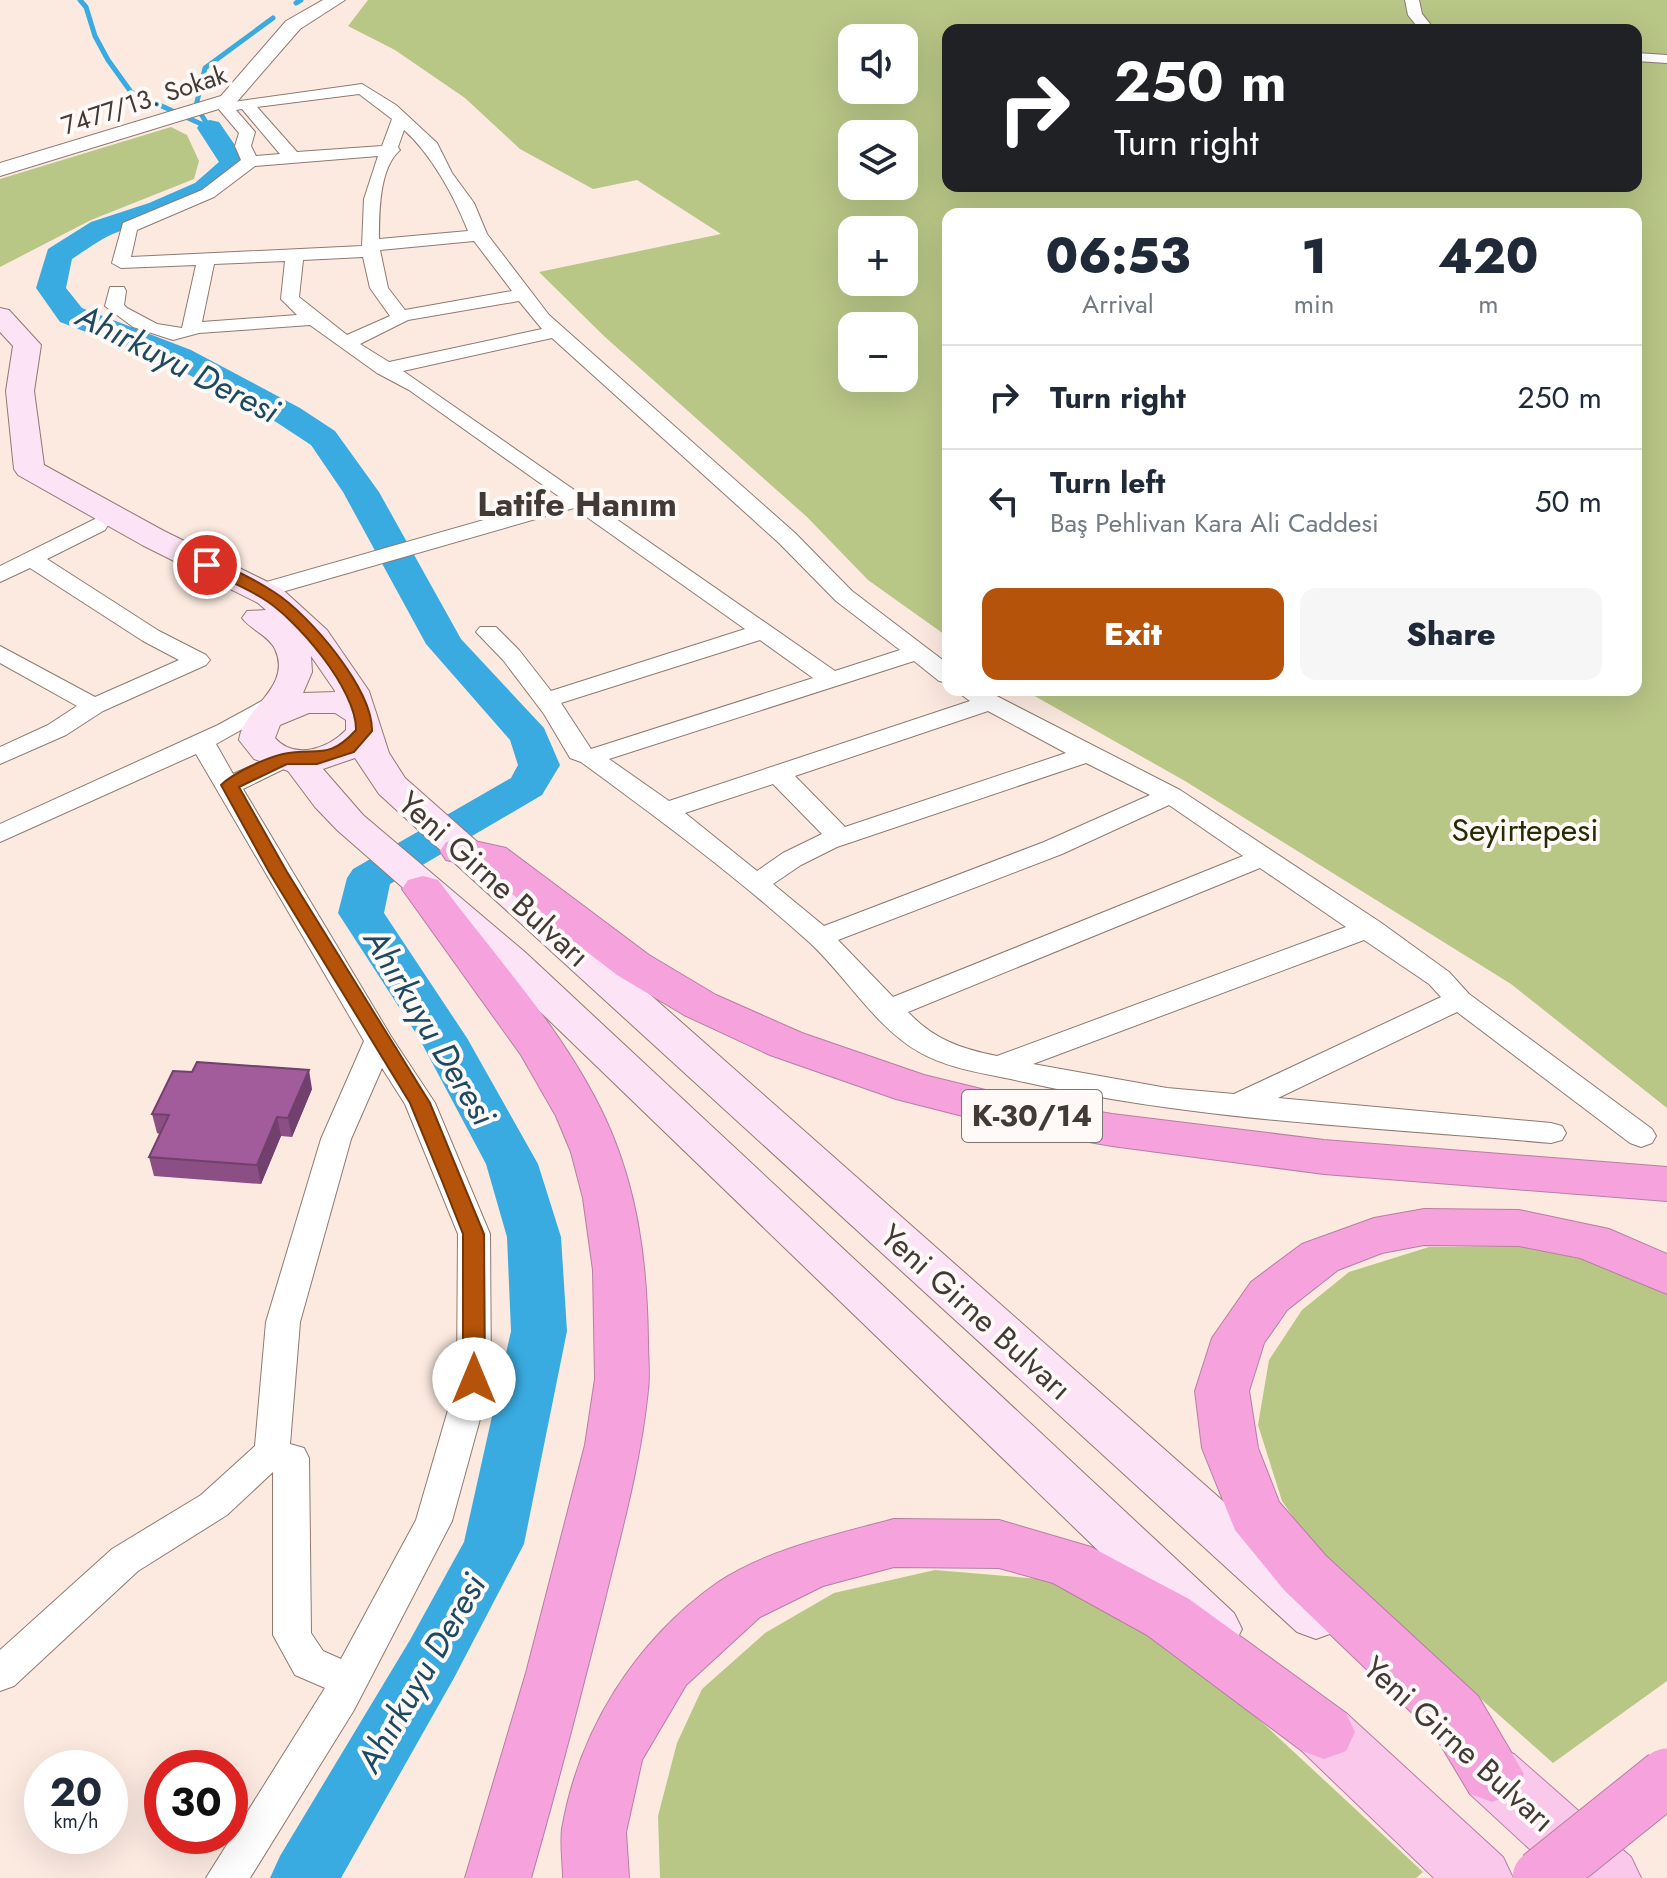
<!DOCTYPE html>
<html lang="en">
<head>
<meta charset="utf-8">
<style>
	body { margin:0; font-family:Jost,sans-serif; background:#f6f6f7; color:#1f2937; height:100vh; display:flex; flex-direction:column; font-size:30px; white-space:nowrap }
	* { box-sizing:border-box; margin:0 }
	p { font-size:26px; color:#747a83 }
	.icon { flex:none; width:44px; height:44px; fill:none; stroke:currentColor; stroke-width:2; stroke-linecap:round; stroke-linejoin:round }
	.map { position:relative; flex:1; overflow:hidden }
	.side { position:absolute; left:942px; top:208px; width:700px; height:488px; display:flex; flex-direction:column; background:#fff; border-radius:16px; box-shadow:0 8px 32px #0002 }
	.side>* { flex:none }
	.banner { position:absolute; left:942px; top:24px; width:700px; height:168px; border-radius:16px; box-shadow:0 8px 32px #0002; background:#202124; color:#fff; overflow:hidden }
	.tools { position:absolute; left:838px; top:24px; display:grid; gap:16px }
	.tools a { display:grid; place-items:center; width:80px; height:80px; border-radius:16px; background:#fff; box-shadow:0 8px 32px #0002; font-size:40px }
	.speed { position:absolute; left:24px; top:1750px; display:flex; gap:16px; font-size:40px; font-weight:700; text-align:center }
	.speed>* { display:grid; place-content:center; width:104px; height:104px; border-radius:50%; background:#fff; box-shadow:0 8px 32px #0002; line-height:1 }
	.speed small { font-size:20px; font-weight:400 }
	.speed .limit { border:12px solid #d22; background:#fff; color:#111 }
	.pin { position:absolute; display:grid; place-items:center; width:68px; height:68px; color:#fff; margin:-34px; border:4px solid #fff; border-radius:50%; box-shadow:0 2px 8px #0007 }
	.me { position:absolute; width:88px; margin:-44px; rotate:0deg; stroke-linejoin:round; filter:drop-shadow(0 0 6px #0008) }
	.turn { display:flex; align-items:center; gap:28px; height:168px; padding:0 40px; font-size:36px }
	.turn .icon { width:104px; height:104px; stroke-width:2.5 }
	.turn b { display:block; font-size:56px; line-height:68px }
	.eta { display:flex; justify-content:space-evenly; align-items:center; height:136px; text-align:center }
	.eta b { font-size:48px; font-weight:800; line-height:56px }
	.cta { display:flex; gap:16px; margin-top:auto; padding:16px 40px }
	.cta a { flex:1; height:92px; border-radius:16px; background:#b45309; color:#fff; font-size:32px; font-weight:800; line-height:92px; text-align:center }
	.cta a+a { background:#f6f6f7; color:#1f2937 }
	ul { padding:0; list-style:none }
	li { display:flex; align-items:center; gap:24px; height:104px; padding:0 40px; border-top:2px solid #e0e1e3 }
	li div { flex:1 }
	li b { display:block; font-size:30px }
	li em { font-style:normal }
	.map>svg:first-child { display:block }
	.green { fill:#b8c686; fill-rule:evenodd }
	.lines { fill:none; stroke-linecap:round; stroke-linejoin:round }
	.stream { stroke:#39abe0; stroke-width:5 }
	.river { fill:#39abe0; fill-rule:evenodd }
	.minor-casing { stroke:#8e7a70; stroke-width:2 }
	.tertiary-casing { stroke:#8e7a70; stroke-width:2 }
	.secondary-casing { stroke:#8e7a70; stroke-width:2 }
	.primary-casing { stroke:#b77ea2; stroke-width:2 }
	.motorway-casing { stroke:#b77ea2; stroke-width:2 }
	.minor { fill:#fff; fill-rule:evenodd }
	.tertiary { fill:#fff; fill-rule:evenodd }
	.secondary { fill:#fce3f5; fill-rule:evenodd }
	.primary { fill:#fac8eb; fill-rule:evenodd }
	.motorway { fill:#f6a3dd; fill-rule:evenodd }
	.motorway-bridge-casing { stroke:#b77ea2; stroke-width:59; stroke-linecap:butt }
	.motorway-bridge { stroke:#f6a3dd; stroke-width:57 }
	.wall { fill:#8b4f86 }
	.shaded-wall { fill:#71406d }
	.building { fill:#a25c9c; stroke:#71406d; stroke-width:2 }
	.route { fill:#b45309; stroke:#753606; stroke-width:2 }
	.labels { text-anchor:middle; stroke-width:8; stroke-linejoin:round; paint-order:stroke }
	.far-street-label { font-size:26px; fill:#423a35; stroke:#fffaf8 }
	.shield { fill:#fffaf8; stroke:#7b7470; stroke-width:2 }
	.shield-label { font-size:30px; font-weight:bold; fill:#423a35 }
	.park-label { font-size:32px; fill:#272d03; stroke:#fffaf8 }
	.street-label { font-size:32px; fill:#423a35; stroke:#fffaf8 }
	.water-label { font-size:34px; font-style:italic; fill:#1c4a60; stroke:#fffaf8 }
	.far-district-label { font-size:34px; font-weight:bold; fill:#423a35; stroke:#fffaf8 }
</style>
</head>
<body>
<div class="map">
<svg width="1667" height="1878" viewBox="0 0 1667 1878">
	<rect width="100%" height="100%" fill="#fceae1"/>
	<path class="green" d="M 368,0 L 1667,0 L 1667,1108 L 1511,984 L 1185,781 L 1024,690 L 1636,690 L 1636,214 L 948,214 L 948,637 L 868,580 L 807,517 L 605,337 L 539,272 L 721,234 L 637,180 L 593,189 L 520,149 L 465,98 L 395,50 L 348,26 ZM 948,30 L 1636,30 L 1636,186 L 948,186 ZM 852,38 L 904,38 L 904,90 L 852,90 ZM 852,134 L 904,134 L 904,186 L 852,186 ZM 852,230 L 904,230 L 904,282 L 852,282 ZM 852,326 L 904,326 L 904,378 L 852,378 Z
		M 171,127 L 187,135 L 199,161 L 194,179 L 91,220 L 0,267 L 0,179 Z
		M 1522,1246 L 1603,1264 L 1667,1295 L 1667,1681 L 1553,1763 L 1320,1556 L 1282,1501 L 1258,1425 L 1269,1360 L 1302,1310 L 1349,1272 L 1429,1247 Z
		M 935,1570 L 1041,1579 L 1109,1603 L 1175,1648 L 1266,1726 L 1423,1872 L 1416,1878 L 660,1878 L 658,1816 L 677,1743 L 702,1689 L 765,1633 L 834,1593 Z"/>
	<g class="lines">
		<path class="stream" d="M 80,0 L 86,7 L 95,36 L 108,60 L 131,92 L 210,128
			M 296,3 L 301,0
			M 209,127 L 196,106 L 205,68 L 273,18"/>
		<path class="river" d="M 210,120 L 219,122 L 248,164 C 218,206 160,216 115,233 C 100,239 86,250 72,259 L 66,288 L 82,308 L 191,350 L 300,408 L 335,431 L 379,492 L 461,639 L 544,728 L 560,765 L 542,795 L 390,884 L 384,913 L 467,1038 L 538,1164 L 561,1237 L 567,1331 L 524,1544 L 454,1678 L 341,1878 L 270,1878 L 280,1856 L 410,1640 L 464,1542 L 511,1331 L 507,1237 L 486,1164 L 419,1038 L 338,913 L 347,878 L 353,869 L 511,778 L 518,765 L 510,740 L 426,644 L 343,492 L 311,445 L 276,422 L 169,364 L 60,322 L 36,288 L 48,249 L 91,222 L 149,203 L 195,183 L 219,162 L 197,128 L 201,122 Z"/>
		<defs>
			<path id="minor" d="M 1405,0 L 1419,0 L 1422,14 L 1435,30 L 1420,30 L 1408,15 Z
				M 1636,53 L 1667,55 L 1667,63 L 1636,61 Z
				M 362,84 L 396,105 L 437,143 L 452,173 L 474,203 L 487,234 L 549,315 L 795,533 L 852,591 L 948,664 L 948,683 L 939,681 L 914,661 L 609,759 L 669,801 L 970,701 L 955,690 L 985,690 L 1180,790 L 1380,922 L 1449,972 L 1469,994 L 1652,1129 L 1656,1136 L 1652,1143 L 1641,1147 L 1630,1143 L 1457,1012 L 1278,1098 L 1551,1123 L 1562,1126 L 1566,1133 L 1562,1140 L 1551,1143 C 1376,1127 1196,1121 1024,1082 C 990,1074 950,1070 919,1052 C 875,1027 846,976 809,942 C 737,877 659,819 581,762 L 570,758 L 544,714 L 503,660 L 476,632 L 480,627 L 496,627 L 519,650 L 551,691 L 745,629 L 574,508 L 268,596 L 252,596 L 249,591 L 252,586 L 561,498 L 409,390 L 377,373 L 310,325 L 199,333 L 173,340 L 133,327 L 105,306 L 110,287 L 124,287 L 126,291 L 124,305 L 127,308 L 157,324 L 182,328 L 196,265 L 121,268 L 112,263 L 123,223 L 202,190 L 241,160 L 235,146 L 239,133 L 217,107 L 219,104 ZM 359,94 L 392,119 L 382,146 L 297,152 L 257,107 ZM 242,109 L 280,154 L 256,156 L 251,146 L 255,132 L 236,110 ZM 404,130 C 432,155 454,196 468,231 L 379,239 C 379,213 379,168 400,150 L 398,147 ZM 378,156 L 364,199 L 362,246 L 131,257 L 137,230 L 214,197 L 255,166 ZM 474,241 L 512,291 L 405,310 L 388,288 L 380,250 ZM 363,257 L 370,288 L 390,316 L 347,335 L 299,297 L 303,260 ZM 285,261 L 281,299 L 297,315 L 202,322 L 214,264 ZM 519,301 L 542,329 L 389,362 L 360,344 L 408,320 ZM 552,338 L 779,543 L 836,601 L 900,650 L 835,671 L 403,371 ZM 760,640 L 813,678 L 591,749 L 561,703 ZM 988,711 L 1066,753 L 845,827 L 795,776 ZM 1086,763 L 1150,795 L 1044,842 L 824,926 L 773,884 L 801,865 L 837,847 ZM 773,784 L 822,834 L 783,853 L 757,871 L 685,813 ZM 1169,805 L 1243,856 L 893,997 L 838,940 L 1062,854 ZM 1260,868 L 1346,927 L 997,1056 C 961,1049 933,1039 908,1012 ZM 1364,940 L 1429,984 L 1441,997 L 1234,1094 L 1167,1088 L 1033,1064 Z
				M 97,518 L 105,520 L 108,525 L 105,530 L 47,559 L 159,631 L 206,655 L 210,660 L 206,665 L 103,711 L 66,735 L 0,764 L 0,747 L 48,725 L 77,706 L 0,663 L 0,646 L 95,697 L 179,660 L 143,641 L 30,568 L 0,582 L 0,566 Z
				M 280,691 L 289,693 L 292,698 L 289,703 L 216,744 L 233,774 L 285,751 L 294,754 L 298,759 L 294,764 L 243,789 L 392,1038 L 435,1103 L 490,1234 L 491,1379 L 452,1521 L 354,1710 L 250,1878 L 206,1878 L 325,1688 L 295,1675 L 273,1635 L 273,1472 L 227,1515 L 138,1571 L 14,1686 L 0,1691 L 0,1650 L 112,1549 L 201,1495 L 255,1446 L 266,1322 L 321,1139 L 364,1041 L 196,754 L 0,842 L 0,824 L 218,725 ZM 382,1068 L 405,1104 L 458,1234 L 457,1379 L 416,1520 L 341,1659 L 323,1651 L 311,1633 L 309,1458 L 304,1448 L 290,1444 L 300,1322 L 351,1139 Z"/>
			<path id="tertiary" d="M 323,0 L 345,0 L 300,29 L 235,104 L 0,176 L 0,163 L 221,96 L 286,21 Z"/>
			<path id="secondary" d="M 0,308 L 9,310 L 41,345 L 34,391 L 44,465 L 164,531 L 282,589 L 327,630 L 369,691 L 389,753 L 405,778 L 1335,1600 L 1343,1616 L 1335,1632 L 1316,1639 L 1297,1632 L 379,794 L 355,758 L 323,769 L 363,815 L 526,953 L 1234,1613 L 1242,1629 L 1234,1645 L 1215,1652 L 1196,1645 L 498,971 L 337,830 L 315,807 L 288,771 L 254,759 L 239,740 C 243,708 293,687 275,649 C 268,635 251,630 242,618 L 247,611 L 266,610 L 258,603 L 142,545 L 18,475 L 14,469 L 6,391 L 13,346 L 0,332 ZM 311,656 L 335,691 L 335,692 L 303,693 L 312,672 ZM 309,713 L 335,713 L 346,720 L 346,730 C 328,749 294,760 275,738 L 280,725 Z"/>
			<path id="primary" d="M 1324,1705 L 1346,1713 L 1503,1857 L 1513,1878 L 1434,1878 L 1302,1751 L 1293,1732 L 1302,1713 Z
				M 1492,1746 L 1514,1754 L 1631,1857 L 1641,1878 L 1561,1878 L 1470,1794 L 1460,1774 L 1470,1754 Z"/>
			<path id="motorway" d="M 461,838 L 506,848 L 649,955 L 716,995 L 802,1033 L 924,1075 L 1014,1097 L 1112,1114 L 1324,1140 L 1667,1167 L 1667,1201 L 1324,1174 L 1112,1146 L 1014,1129 L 896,1099 L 770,1055 L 684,1015 L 617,975 L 477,867 L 446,860 L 440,851 L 446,842 Z
				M 423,876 L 438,880 C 495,957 564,1030 605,1118 C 638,1189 647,1263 648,1341 C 648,1358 650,1374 648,1390 C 641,1462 621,1533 604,1603 C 581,1695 557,1787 531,1878 L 465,1878 L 526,1673 L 585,1445 L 595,1379 L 593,1270 L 583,1198 L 571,1152 L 556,1116 L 521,1055 L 402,889 L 408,880 Z
				M 1424,1209 L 1519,1210 L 1609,1229 L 1667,1254 L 1667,1294 L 1580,1258 L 1519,1246 L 1424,1245 L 1382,1253 L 1338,1270 L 1287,1310 L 1264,1343 L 1249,1391 L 1258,1448 L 1279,1502 L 1326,1556 L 1478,1696 L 1524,1774 L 1514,1794 L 1492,1802 L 1470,1794 L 1434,1734 L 1284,1590 L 1235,1530 L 1202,1448 L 1195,1391 L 1212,1338 L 1251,1282 L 1302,1244 L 1374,1218 Z
				M 894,1519 L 999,1520 L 1091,1547 L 1189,1599 L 1346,1713 L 1355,1732 L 1346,1751 L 1324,1759 L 1302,1751 L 1147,1635 L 1053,1583 L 999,1568 L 894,1567 L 823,1586 L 760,1617 L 686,1685 L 642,1760 L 626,1832 L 629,1878 L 563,1878 C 563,1862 560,1845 562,1829 C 579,1730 635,1641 717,1583 C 765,1550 838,1534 894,1519 Z"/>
		</defs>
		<use href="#minor" class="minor-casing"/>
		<use href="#tertiary" class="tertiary-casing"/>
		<use href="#secondary" class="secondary-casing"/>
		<use href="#primary" class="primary-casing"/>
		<use href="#motorway" class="motorway-casing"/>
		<use href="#minor" class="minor"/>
		<use href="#tertiary" class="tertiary"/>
		<use href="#secondary" class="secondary"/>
		<use href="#primary" class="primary"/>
		<use href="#motorway" class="motorway"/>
		<defs>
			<path id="motorway-bridge" d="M 1541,1878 L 1667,1777"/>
		</defs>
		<use href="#motorway-bridge" class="motorway-bridge-casing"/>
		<use href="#motorway-bridge" class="motorway-bridge"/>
	</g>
	<path class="wall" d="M 312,1089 L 292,1137 L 281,1136 L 261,1184 L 154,1176 L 149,1157 L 160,1134 L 157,1133 L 152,1114 Z"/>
	<path class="shaded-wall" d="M 309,1070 L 312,1089 L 292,1137 L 288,1118 Z
		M 277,1117 L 281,1136 L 261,1184 L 257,1165 Z"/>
	<path class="building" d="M 197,1062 L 309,1070 L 288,1118 L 277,1117 L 257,1165 L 149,1157 L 169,1115 L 152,1114 L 173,1071 L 192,1072 Z"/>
	<path class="route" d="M 207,560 C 228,566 255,580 274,592 C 309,614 373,689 372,731 L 354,752 L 317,764 L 287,764 L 239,787 L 287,872 L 430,1103 L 462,1181 L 484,1234 L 485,1379 L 482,1385 L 474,1387 L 466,1385 L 463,1379 L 463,1234 L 442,1181 L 410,1103 L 269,872 L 221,785 C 233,773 266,758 283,754 C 317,747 328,761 356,730 C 357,690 296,618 262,598 C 243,586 222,578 201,568 L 201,562 Z"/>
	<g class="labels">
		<g class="far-street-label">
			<text transform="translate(144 100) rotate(-18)" y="9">7477/13. Sokak</text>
		</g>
		<rect class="shield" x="962" y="1090" width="140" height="52" rx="6"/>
		<g class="shield-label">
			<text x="1032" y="1126">K-30/14</text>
		</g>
		<g class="park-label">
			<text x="1525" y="841">Seyirtepesi</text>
		</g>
		<g class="street-label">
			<text transform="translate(494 879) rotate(42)" y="11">Yeni Girne Bulvarı</text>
			<text transform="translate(976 1312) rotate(42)" y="11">Yeni Girne Bulvarı</text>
			<text transform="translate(1459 1744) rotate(42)" y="11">Yeni Girne Bulvarı</text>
		</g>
		<g class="water-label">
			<text transform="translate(178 363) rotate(27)" y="12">Ahırkuyu Deresi</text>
			<text transform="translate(430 1027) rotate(59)" y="12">Ahırkuyu Deresi</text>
			<text transform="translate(421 1673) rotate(-60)" y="12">Ahırkuyu Deresi</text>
		</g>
		<g class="far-district-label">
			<text x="577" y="516">Latife Hanım</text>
		</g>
	</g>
</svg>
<div class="tools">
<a><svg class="icon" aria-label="sound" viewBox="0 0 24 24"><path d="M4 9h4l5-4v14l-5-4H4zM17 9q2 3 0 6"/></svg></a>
<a><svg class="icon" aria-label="layers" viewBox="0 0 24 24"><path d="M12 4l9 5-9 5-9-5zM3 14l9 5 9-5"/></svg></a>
<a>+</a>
<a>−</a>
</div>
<div class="speed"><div>20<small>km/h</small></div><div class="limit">30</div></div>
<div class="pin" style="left:207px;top:565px;background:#d93025"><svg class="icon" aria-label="arrive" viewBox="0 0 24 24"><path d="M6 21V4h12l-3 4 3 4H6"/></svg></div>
<svg class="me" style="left:474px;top:1379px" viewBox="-20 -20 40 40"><circle r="19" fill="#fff"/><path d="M0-13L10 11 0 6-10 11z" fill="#b45309"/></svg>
<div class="banner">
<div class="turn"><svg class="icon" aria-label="right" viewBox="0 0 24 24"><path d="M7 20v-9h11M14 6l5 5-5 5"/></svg><div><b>250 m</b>Turn right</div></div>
</div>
<section class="side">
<div class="eta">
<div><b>06:53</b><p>Arrival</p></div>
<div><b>1</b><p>min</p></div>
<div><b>420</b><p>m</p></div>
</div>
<ul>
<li><svg class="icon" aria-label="right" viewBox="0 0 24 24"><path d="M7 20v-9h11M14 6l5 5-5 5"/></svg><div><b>Turn right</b></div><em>250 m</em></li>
<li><svg class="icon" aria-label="left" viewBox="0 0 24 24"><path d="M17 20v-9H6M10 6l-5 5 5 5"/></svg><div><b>Turn left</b><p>Baş Pehlivan Kara Ali Caddesi</p></div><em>50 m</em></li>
</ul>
<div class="cta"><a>Exit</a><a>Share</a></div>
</section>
</div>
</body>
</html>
